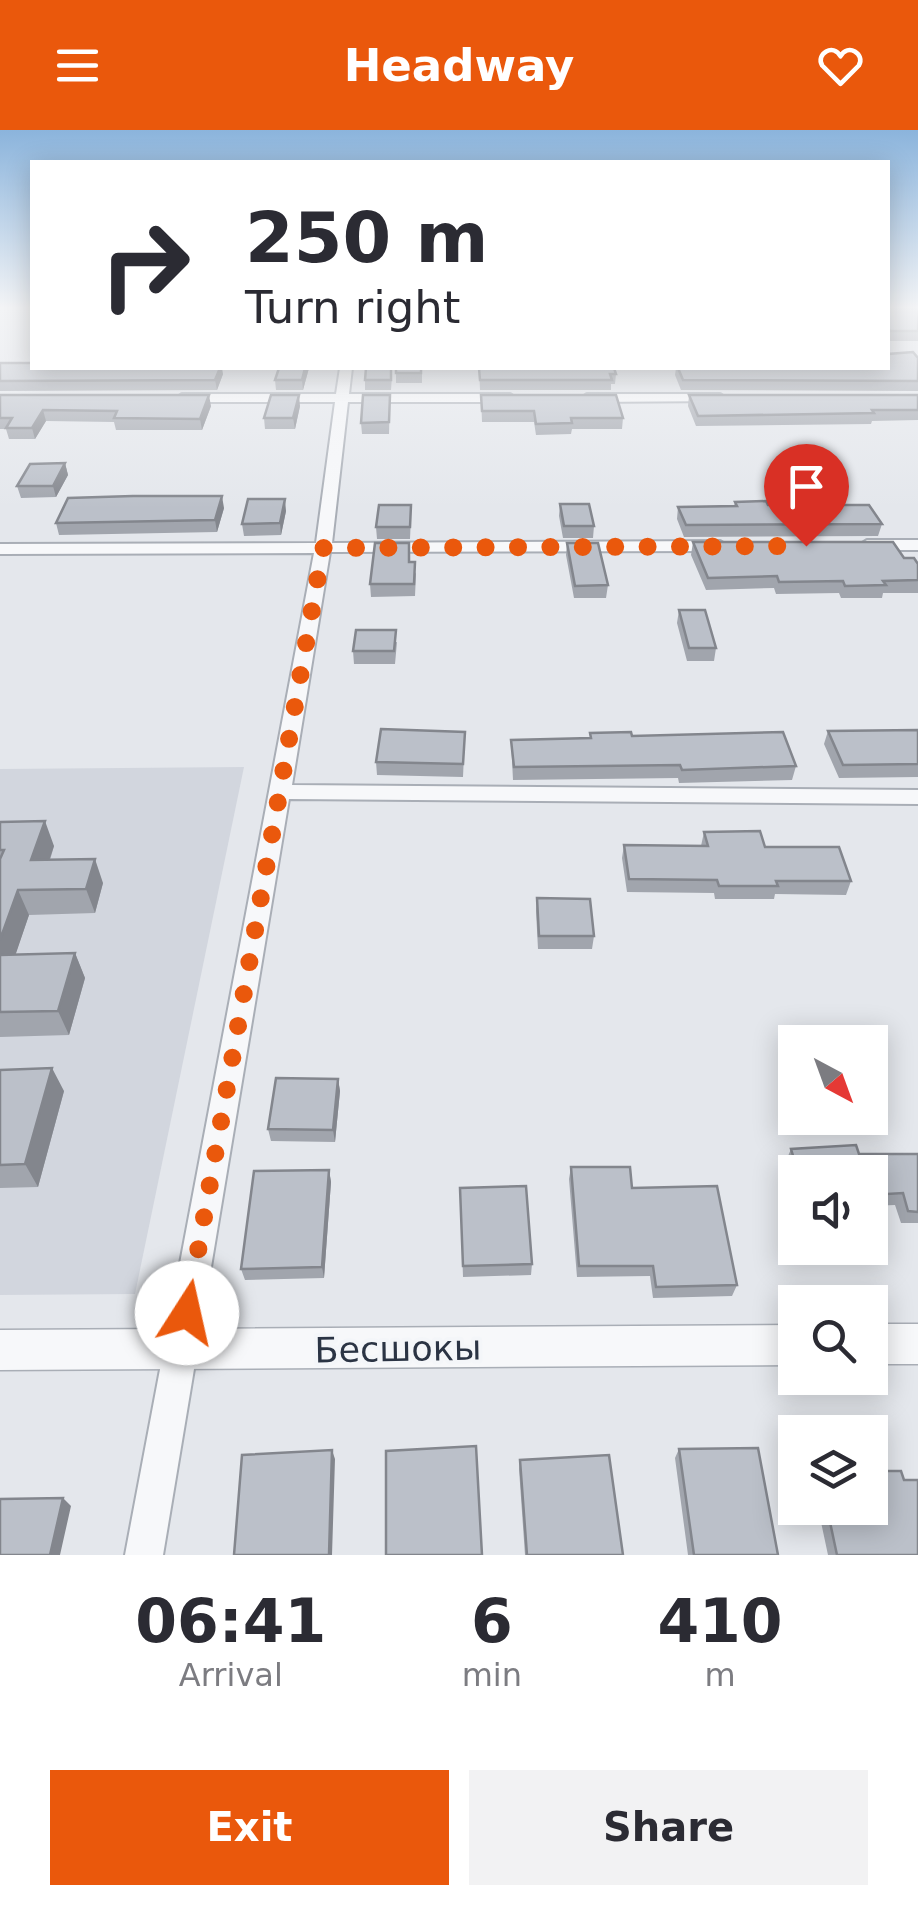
<!DOCTYPE html>
<html lang="en">
<head>
<meta charset="utf-8">
<style>
	body { margin:0; font-family:"DejaVu Sans",sans-serif; background:#f2f2f3; color:#2b2b33; height:100vh; display:flex; flex-direction:column; font-size:38px; white-space:nowrap }
	* { box-sizing:border-box; margin:0 }
	p { font-size:32px; color:#7c7c81 }
	.icon { flex:none; width:55px; height:55px; fill:none; stroke:currentColor; stroke-width:2; stroke-linecap:round; stroke-linejoin:round }
	.map { position:relative; height:1425px; overflow:hidden }
	.drawer { display:flex; flex-direction:column; background:#fff; flex:1 }
	.drawer>* { flex:none }
	.hud { position:absolute; left:30px; top:30px; width:860px; height:210px; border-radius:0px; box-shadow:0 5px 25px #0003; background:#fff; color:#2b2b33; overflow:hidden }
	.needle { width:65px; rotate:139deg }
	.controls { position:absolute; left:778px; top:895px; display:grid; gap:20px }
	.controls a { display:grid; place-items:center; width:110px; height:110px; border-radius:0px; background:#fff; box-shadow:0 5px 25px #0003; font-size:50px }
	.pin { position:absolute; display:grid; place-items:center; width:85px; height:85px; color:#fff; margin:-102px -42px; border-radius:50% 50% 50% 0; rotate:-45deg; box-shadow:0 0 10px #0007 }
	.pin .icon { rotate:45deg }
	.me { position:absolute; width:110px; margin:-55px; rotate:10deg; stroke-linejoin:round; filter:drop-shadow(0 0 8px #0008) }
	.turn { display:flex; align-items:center; gap:35px; height:210px; padding:0 50px; font-size:45px }
	.turn .icon { width:130px; height:130px; stroke-width:2.5 }
	.turn b { display:block; font-size:70px; line-height:85px }
	.eta { display:flex; justify-content:space-evenly; align-items:center; height:170px; text-align:center }
	.eta b { font-size:60px; font-weight:700; line-height:70px }
	.button { display:flex; gap:20px; margin-top:auto; padding:20px 50px }
	.button a { flex:1; height:115px; border-radius:0px; background:#ea580c; color:#fff; font-size:40px; font-weight:700; line-height:115px; text-align:center }
	.button a+a { background:#f2f2f3; color:#2b2b33 }
	header { display:flex; justify-content:space-between; align-items:center; height:130px; padding:0 50px; background:#ea580c; color:#fff; font-size:45px; font-weight:700 }
	.map>svg:first-child { display:block }
	.built { fill:#d2d6de }
	.lines { fill:none; stroke-linecap:round; stroke-linejoin:round }
	.minor-casing { stroke:#a9aeb6; stroke-width:4 }
	.tertiary-casing { stroke:#a9aeb6; stroke-width:3 }
	.minor { fill:#f7f8fa; fill-rule:evenodd }
	.tertiary { fill:#f7f8fa; fill-rule:evenodd }
	.wall { fill:#a1a5ad }
	.shaded-wall { fill:#83868d }
	.building { fill:#bbc0c9; stroke:#83868d; stroke-width:2.5 }
	.route { stroke:#ea580c; stroke-width:18; stroke-dasharray:0 32.4 }
	.labels { text-anchor:middle; stroke-width:8; stroke-linejoin:round; paint-order:stroke }
	.near-street-label { font-size:35px; fill:#2b3444; stroke:#f4f6f9 }
</style>
</head>
<body>
<header><svg class="icon" aria-label="menu" viewBox="0 0 24 24"><path d="M4 6h16M4 12h16M4 18h16"/></svg>Headway<svg class="icon" aria-label="heart" viewBox="0 0 24 24"><path d="M12 20l-8-8c-3-5 5-10 8-4 3-6 11-1 8 4z"/></svg></header>
<div class="map">
<svg width="918" height="1425" viewBox="0 0 918 1425">
	<rect width="100%" height="100%" fill="#e4e7ec"/>
	<path class="built" d="M 244,637 L 135,1164 L 0,1165 L 0,639 Z"/>
	<g class="lines">
		<defs>
			<path id="minor" d="M 340,238 L 352,238 L 349,264 L 510,264 L 516,268 L 510,272 L 348,272 L 332,413 L 720,411 L 728,416 L 720,421 L 330,422 L 292,655 L 918,660 L 918,674 L 289,669 L 163,1425 L 125,1425 L 314,423 L 0,424 L 0,414 L 316,413 L 335,272 L 182,272 L 176,268 L 182,264 L 336,264 Z
				M 720,264 L 726,268 L 725,271 L 587,272 L 581,268 L 587,264 Z
				M 918,410 L 918,420 L 867,420 L 859,415 L 867,410 Z"/>
			<path id="tertiary" d="M 870,1194 L 918,1194 L 918,1234 L 870,1234 Z
				M 795,1195 L 795,1235 L 0,1240 L 0,1200 Z"/>
		</defs>
		<use href="#minor" class="minor-casing"/>
		<use href="#tertiary" class="tertiary-casing"/>
		<use href="#minor" class="minor"/>
		<use href="#tertiary" class="tertiary"/>
	</g>
	<path class="wall" d="M 888,178 L 918,178 L 918,211 L 888,211 Z
		M 918,228 L 918,261 L 681,260 L 675,245 L 676,238 L 888,238 Z
		M 0,233 L 223,244 L 217,260 L 0,261 Z
		M 309,238 L 303,260 L 276,260 L 275,250 Z
		M 396,238 L 422,238 L 422,253 L 396,253 Z
		M 479,238 L 616,244 L 615,254 L 611,254 L 611,260 L 480,260 Z
		M 392,246 L 391,260 L 365,260 L 365,250 Z
		M 0,265 L 211,276 L 202,300 L 116,300 L 114,292 L 46,291 L 35,309 L 9,309 L 6,299 L 0,299 Z
		M 390,265 L 389,304 L 362,304 L 361,293 Z
		M 481,265 L 623,288 L 622,299 L 572,299 L 571,304 L 536,305 L 534,292 L 482,292 Z
		M 689,265 L 918,265 L 918,290 L 872,291 L 871,294 L 696,296 L 688,276 Z
		M 300,276 L 295,299 L 265,299 L 264,288 Z
		M 65,333 L 68,345 L 56,367 L 21,368 L 17,356 Z
		M 735,372 L 768,375 L 882,394 L 878,406 L 684,407 L 677,389 L 678,377 L 734,376 Z
		M 560,374 L 594,396 L 593,408 L 563,408 L 559,386 Z
		M 224,378 L 217,402 L 59,405 L 56,393 Z
		M 286,381 L 281,405 L 244,406 L 242,394 Z
		M 411,386 L 410,409 L 377,409 L 376,397 Z
		M 693,412 L 918,450 L 918,463 L 883,463 L 882,468 L 841,468 L 839,463 L 776,464 L 774,458 L 706,460 L 691,425 Z
		M 567,413 L 608,455 L 606,468 L 574,468 L 566,425 Z
		M 410,432 L 416,444 L 415,466 L 371,467 L 370,454 Z
		M 679,480 L 716,518 L 714,531 L 687,531 L 677,493 Z
		M 397,512 L 395,534 L 354,534 L 353,521 Z
		M 918,600 L 918,647 L 839,648 L 824,614 L 828,601 Z
		M 465,602 L 463,647 L 377,645 L 376,632 Z
		M 590,603 L 632,606 L 796,636 L 792,650 L 679,653 L 678,648 L 513,650 L 511,610 L 590,608 Z
		M 0,692 L 54,716 L 50,730 L 103,753 L 95,783 L 29,785 L 15,825 L 75,823 L 85,848 L 69,905 L 0,907 Z
		M 704,702 L 765,717 L 851,751 L 846,765 L 775,764 L 774,769 L 715,769 L 714,763 L 627,762 L 622,728 L 624,715 L 701,716 Z
		M 537,768 L 594,806 L 592,819 L 538,819 L 536,781 Z
		M 0,940 L 64,961 L 38,1057 L 0,1058 Z
		M 338,949 L 340,961 L 335,1012 L 271,1011 L 268,999 Z
		M 791,1019 L 859,1024 L 918,1024 L 918,1093 L 901,1093 L 895,1075 L 870,1076 L 870,1042 L 795,1042 L 795,1062 L 786,1031 Z
		M 571,1037 L 632,1058 L 737,1155 L 732,1166 L 653,1168 L 650,1146 L 577,1147 L 569,1049 Z
		M 329,1040 L 331,1052 L 324,1148 L 245,1150 L 241,1139 Z
		M 460,1058 L 532,1134 L 531,1145 L 463,1147 Z
		M 679,1319 L 778,1425 L 688,1425 L 675,1328 Z
		M 520,1330 L 623,1425 L 525,1425 L 519,1339 Z
		M 904,1350 L 918,1425 L 828,1425 L 818,1378 L 870,1378 Z"/>
	<path class="shaded-wall" d="M 220,238 L 222,238 L 223,244 L 217,260 L 215,250 Z
		M 305,238 L 309,238 L 303,260 L 302,250 Z
		M 209,265 L 211,276 L 202,300 L 200,289 Z
		M 299,265 L 300,276 L 295,299 L 293,288 Z
		M 43,280 L 46,291 L 35,309 L 32,298 Z
		M 65,333 L 68,345 L 56,367 L 53,356 Z
		M 222,366 L 224,378 L 217,402 L 215,390 Z
		M 285,369 L 286,381 L 281,405 L 280,393 Z
		M 45,691 L 54,716 L 41,755 L 31,730 Z
		M 95,729 L 103,753 L 95,783 L 86,759 Z
		M 18,760 L 29,785 L 7,850 L 0,836 L 0,810 Z
		M 75,823 L 85,848 L 69,905 L 58,881 Z
		M 52,938 L 64,961 L 38,1057 L 25,1034 Z
		M 338,949 L 340,961 L 335,1012 L 333,1000 Z
		M 329,1040 L 331,1052 L 324,1148 L 322,1137 Z
		M 332,1320 L 335,1329 L 332,1425 L 329,1425 Z
		M 63,1368 L 71,1376 L 60,1425 L 50,1425 Z"/>
	<path class="building" d="M 888,178 L 918,178 L 918,201 L 890,201 L 888,198 Z
		M 913,222 L 918,228 L 918,251 L 683,250 L 678,238 L 888,238 L 888,224 Z
		M 0,233 L 32,233 L 32,238 L 220,238 L 215,250 L 0,251 Z
		M 279,238 L 305,238 L 302,250 L 275,250 Z
		M 366,238 L 391,238 L 391,250 L 365,250 Z
		M 396,238 L 421,238 L 421,243 L 396,243 Z
		M 479,238 L 614,238 L 616,244 L 610,244 L 612,250 L 480,250 Z
		M 0,265 L 209,265 L 200,289 L 114,288 L 117,281 L 43,280 L 32,298 L 6,298 L 12,288 L 0,288 Z
		M 271,265 L 299,265 L 293,288 L 264,288 Z
		M 363,265 L 390,265 L 389,292 L 361,293 Z
		M 481,265 L 616,265 L 623,288 L 571,288 L 572,293 L 536,294 L 534,281 L 482,281 Z
		M 689,265 L 918,265 L 918,280 L 872,280 L 874,283 L 698,286 Z
		M 65,333 L 53,356 L 17,356 L 30,334 Z
		M 133,366 L 222,366 L 215,390 L 56,393 L 68,368 Z
		M 248,369 L 285,369 L 280,393 L 242,394 Z
		M 766,371 L 768,375 L 869,375 L 882,394 L 686,395 L 678,377 L 737,376 L 735,372 Z
		M 560,374 L 589,374 L 594,396 L 564,396 Z
		M 379,375 L 411,375 L 410,397 L 376,397 Z
		M 693,412 L 893,412 L 904,428 L 914,428 L 918,434 L 918,450 L 883,451 L 886,455 L 845,456 L 843,451 L 779,452 L 777,446 L 708,448 Z
		M 375,413 L 409,413 L 409,432 L 415,432 L 414,454 L 370,454 Z
		M 567,413 L 598,413 L 608,455 L 575,456 Z
		M 679,480 L 705,480 L 716,518 L 689,518 Z
		M 356,500 L 396,500 L 394,521 L 353,521 Z
		M 381,599 L 465,602 L 463,634 L 376,632 Z
		M 918,600 L 918,634 L 843,635 L 828,601 Z
		M 631,602 L 632,606 L 783,602 L 796,636 L 682,640 L 680,635 L 514,637 L 511,610 L 591,608 L 590,603 Z
		M 45,691 L 31,730 L 95,729 L 86,759 L 18,760 L 0,810 L 0,729 L 4,720 L 0,720 L 0,692 Z
		M 760,701 L 765,717 L 839,717 L 851,751 L 776,751 L 778,756 L 719,756 L 717,750 L 629,749 L 624,715 L 708,716 L 704,702 Z
		M 537,768 L 590,769 L 594,806 L 539,806 Z
		M 75,823 L 58,881 L 0,882 L 0,825 Z
		M 52,938 L 25,1034 L 0,1035 L 0,940 Z
		M 276,948 L 338,949 L 333,1000 L 268,999 Z
		M 856,1015 L 859,1024 L 918,1024 L 918,1082 L 908,1081 L 903,1063 L 870,1065 L 870,1042 L 798,1042 L 791,1019 Z
		M 571,1037 L 630,1037 L 632,1058 L 717,1056 L 737,1155 L 656,1157 L 653,1136 L 579,1136 Z
		M 329,1040 L 322,1137 L 241,1139 L 254,1041 Z
		M 526,1056 L 532,1134 L 463,1136 L 460,1058 Z
		M 476,1316 L 482,1425 L 386,1425 L 386,1321 Z
		M 758,1318 L 778,1425 L 694,1425 L 679,1319 Z
		M 332,1320 L 329,1425 L 234,1425 L 242,1325 Z
		M 609,1325 L 623,1425 L 527,1425 L 520,1330 Z
		M 870,1341 L 901,1341 L 904,1350 L 918,1350 L 918,1425 L 837,1425 L 827,1378 L 870,1378 Z
		M 63,1368 L 50,1425 L 0,1425 L 0,1369 Z"/>
	<linearGradient id="sky" x2="0" y2="1"><stop stop-color="#8bb4dc"/><stop offset="0.47" stop-color="#f3f4f6"/><stop offset="1" stop-color="#f3f4f6" stop-opacity="0"/></linearGradient>
	<rect width="918" height="378" fill="url(#sky)"/>
	<g class="lines">
		<path class="route" d="M 187,1183 L 323,418 L 806,416"/>
	</g>
	<g class="labels">
		<g class="near-street-label">
			<text transform="translate(398 1219) rotate(-1)" y="12">Бесшокы</text>
		</g>
	</g>
</svg>
<div class="controls">
<a><svg class="needle" viewBox="-14 -14 28 28"><path d="M0-13l5 13h-10z" fill="#e53935"/><path d="M0 13l5-13h-10z" fill="#7c7c81"/></svg></a>
<a><svg class="icon" aria-label="sound" viewBox="0 0 24 24"><path d="M4 9h4l5-4v14l-5-4H4zM17 9q2 3 0 6"/></svg></a>
<a><svg class="icon" aria-label="search" viewBox="0 0 24 24"><circle cx="10" cy="10" r="6"/><path d="M15 15l6 6"/></svg></a>
<a><svg class="icon" aria-label="layers" viewBox="0 0 24 24"><path d="M12 4l9 5-9 5-9-5zM3 14l9 5 9-5"/></svg></a>
</div>
<div class="pin" style="left:806px;top:416px;background:#d93025"><svg class="icon" aria-label="arrive" viewBox="0 0 24 24"><path d="M6 21V4h12l-3 4 3 4H6"/></svg></div>
<svg class="me" style="left:187px;top:1183px" viewBox="-20 -20 40 40"><circle r="19" fill="#fff"/><path d="M0-13L10 11 0 6-10 11z" fill="#ea580c"/></svg>
<div class="hud">
<div class="turn"><svg class="icon" aria-label="right" viewBox="0 0 24 24"><path d="M7 20v-9h11M14 6l5 5-5 5"/></svg><div><b>250 m</b>Turn right</div></div>
</div>
</div>
<section class="drawer">
<div class="eta">
<div><b>06:41</b><p>Arrival</p></div>
<div><b>6</b><p>min</p></div>
<div><b>410</b><p>m</p></div>
</div>
<div class="button"><a>Exit</a><a>Share</a></div>
</section>
</body>
</html>
